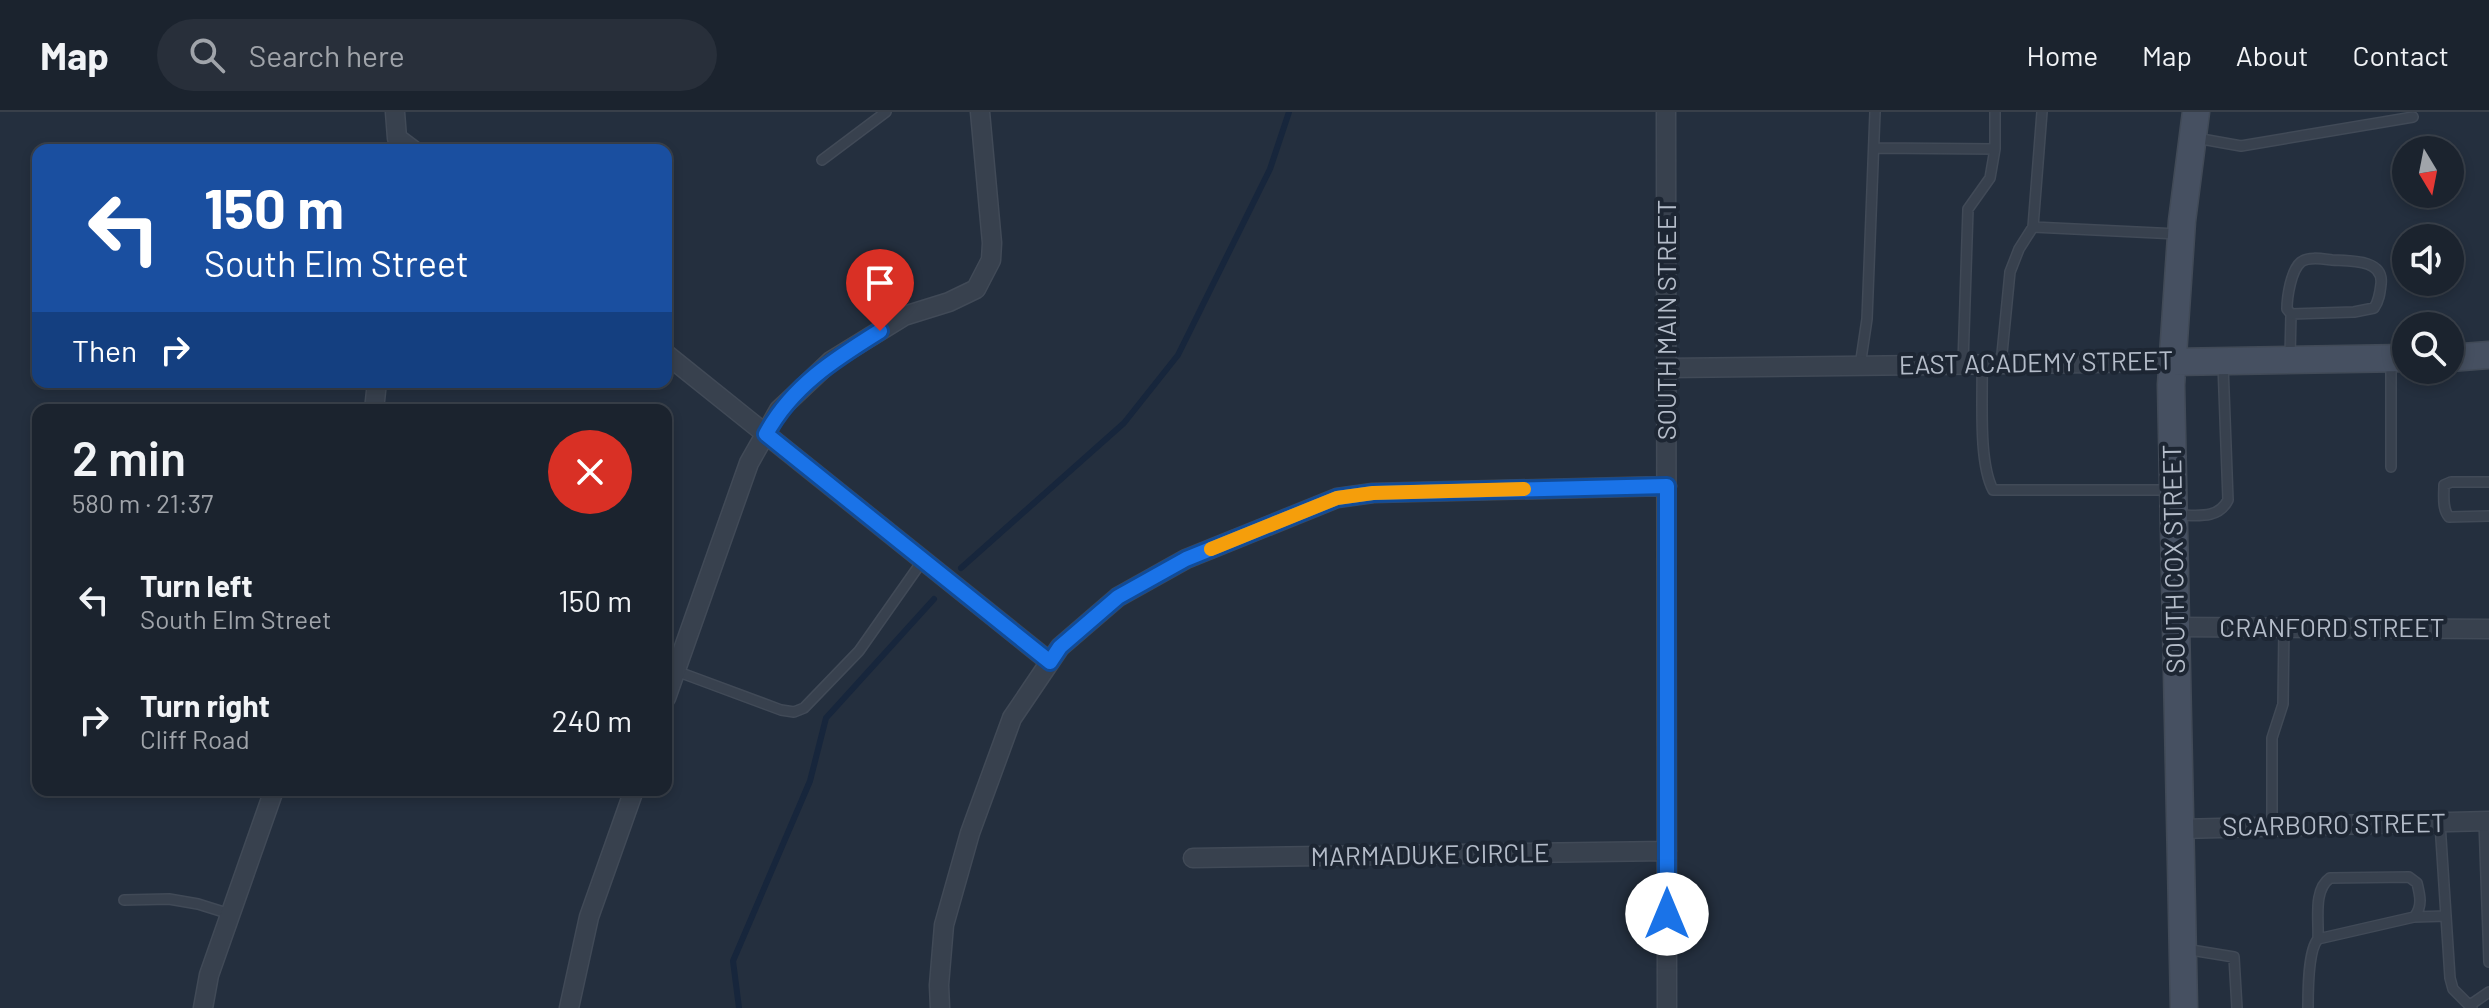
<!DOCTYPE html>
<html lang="en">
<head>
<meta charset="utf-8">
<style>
	body { margin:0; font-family:Barlow,sans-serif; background:#282f3a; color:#f1f3f6; height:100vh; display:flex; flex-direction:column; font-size:30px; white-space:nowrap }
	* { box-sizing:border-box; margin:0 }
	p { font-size:26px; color:#a0a4aa }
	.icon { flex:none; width:44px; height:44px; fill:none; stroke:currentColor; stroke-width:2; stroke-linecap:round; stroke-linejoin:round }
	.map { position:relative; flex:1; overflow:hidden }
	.drawer { position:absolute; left:32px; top:292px; width:640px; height:392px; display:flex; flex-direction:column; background:#1b232e; border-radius:16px; box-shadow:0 4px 12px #0003,0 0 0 2px #39404a }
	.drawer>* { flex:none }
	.hud { position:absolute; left:32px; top:32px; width:640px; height:244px; border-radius:16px; box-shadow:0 4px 12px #0003,0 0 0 2px #39404a; background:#1a4fa0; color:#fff; overflow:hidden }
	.needle { width:52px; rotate:170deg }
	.buttons { position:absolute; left:2392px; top:24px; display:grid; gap:16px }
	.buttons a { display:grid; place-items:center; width:72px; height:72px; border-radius:50%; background:#1b232e; box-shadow:0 4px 12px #0003,0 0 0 2px #39404a; font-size:40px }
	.pin { position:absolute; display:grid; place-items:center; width:68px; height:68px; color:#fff; margin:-82px -34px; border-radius:50% 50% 50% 0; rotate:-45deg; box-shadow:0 0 8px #0007 }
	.pin .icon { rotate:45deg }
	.me { position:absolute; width:88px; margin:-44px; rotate:0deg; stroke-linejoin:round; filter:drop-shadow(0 0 6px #0008) }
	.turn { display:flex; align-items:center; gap:28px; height:168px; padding:0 40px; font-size:36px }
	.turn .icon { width:104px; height:104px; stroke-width:2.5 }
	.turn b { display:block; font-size:56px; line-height:68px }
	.then { display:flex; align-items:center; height:76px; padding:0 40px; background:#0003; gap:16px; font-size:30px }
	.round { display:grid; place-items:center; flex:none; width:84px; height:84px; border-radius:42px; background:#282f3a }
	.headline { display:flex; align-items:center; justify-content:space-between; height:136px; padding:0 40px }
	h1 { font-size:48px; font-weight:600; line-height:60px }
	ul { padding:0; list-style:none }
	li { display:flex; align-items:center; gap:24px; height:120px; padding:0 40px }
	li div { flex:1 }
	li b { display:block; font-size:30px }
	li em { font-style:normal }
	header { display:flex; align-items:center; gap:48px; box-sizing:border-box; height:112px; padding:0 40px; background:#1b232e; border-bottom:2px solid #39404a }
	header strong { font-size:38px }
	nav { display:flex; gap:44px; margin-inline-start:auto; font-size:28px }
	.search { width:560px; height:72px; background:#282f3a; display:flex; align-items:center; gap:20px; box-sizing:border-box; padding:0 28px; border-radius:44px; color:#a0a4aa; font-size:30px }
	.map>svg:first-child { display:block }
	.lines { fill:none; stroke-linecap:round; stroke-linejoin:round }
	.stream { stroke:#17263c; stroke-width:6 }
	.lane-casing { stroke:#414a57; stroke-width:12 }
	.street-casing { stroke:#414a57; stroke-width:21 }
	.secondary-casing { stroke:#414a57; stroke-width:29 }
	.lane { stroke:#38414e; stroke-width:9 }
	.street { stroke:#38414e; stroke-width:18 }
	.secondary { stroke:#465061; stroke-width:26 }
	.route-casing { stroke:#114b97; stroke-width:20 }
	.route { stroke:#1a73e8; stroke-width:14 }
	.slow { stroke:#f59e0b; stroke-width:14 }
	.labels { text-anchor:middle; stroke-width:8; stroke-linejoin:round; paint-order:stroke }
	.street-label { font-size:26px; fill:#b4bcc9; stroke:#1d2633 }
</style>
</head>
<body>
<header>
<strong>Map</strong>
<div class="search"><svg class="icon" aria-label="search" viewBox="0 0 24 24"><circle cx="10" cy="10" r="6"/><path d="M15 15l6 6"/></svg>Search here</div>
<nav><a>Home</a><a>Map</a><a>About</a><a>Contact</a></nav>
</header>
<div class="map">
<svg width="2489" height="896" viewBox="0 0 2489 896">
	<rect width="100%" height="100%" fill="#242f3e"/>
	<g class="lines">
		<path class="stream" d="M 961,456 L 1124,311 L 1178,243 L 1270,57 L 1289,0
			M 739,896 L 733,849 L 810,669 L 826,606 L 934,487"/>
		<defs>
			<path id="lane" d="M 2196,26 L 2241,34 L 2413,5
				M 1875,36 L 1995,37
				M 822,48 L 886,0
				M 2033,115 L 2178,122
				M 2290,245 L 2291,202 L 2287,197 C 2287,185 2291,158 2301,150 C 2309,144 2323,147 2332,148 C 2350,149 2384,147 2381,172 C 2380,181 2379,189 2374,196 L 2354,200 L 2291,202
				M 1963,252 L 1968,97 L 1990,66 L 1995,37 L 1995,0
				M 1982,252 C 1983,286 1978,349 1993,378 L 2170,378
				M 2001,252 L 2010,160 L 2019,137 L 2033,115 L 2042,0
				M 1860,254 L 1867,207 L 1875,0
				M 2391,355 L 2391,250
				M 2489,370 L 2451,370 L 2444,373 C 2444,383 2442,397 2449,405 L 2489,404
				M 2177,403 C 2196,403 2218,408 2228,388 L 2223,252
				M 676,559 L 781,598 L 794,600 L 804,596 L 859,539 L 923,448
				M 2484,709 L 2489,850
				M 2440,711 L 2450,866 L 2453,877 L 2472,896
				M 2272,715 L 2272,626 L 2283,592 L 2284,516
				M 124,788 L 169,787 L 198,792 L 230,802
				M 2414,805 L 2446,804
				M 2185,837 L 2234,845 L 2237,896
				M 2470,893 L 2489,880
				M 2308,896 C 2308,880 2308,838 2318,827 C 2319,807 2313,778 2330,766 L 2409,765 L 2417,771 C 2420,783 2423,795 2414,805 L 2318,827"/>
			<path id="street" d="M 395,0 L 397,26 L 413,38
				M 1666,0 L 1667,896
				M 666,242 L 1050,550
				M 1667,256 L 2173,250
				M 374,298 L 377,270
				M 2175,515 L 2489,517
				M 666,586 L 749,351 L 779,298 L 831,249 L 904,204 L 949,190 L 976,177 L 991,148 L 992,131 L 980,0
				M 2180,717 L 2489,709
				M 1193,746 L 1667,739
				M 203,896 L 209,863 L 274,678
				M 569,896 L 589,805 L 634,678
				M 940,896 L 939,873 L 944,813 L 970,721 L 1012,606 L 1060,535 L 1118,485 L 1186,447 L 1337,386 L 1373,381 L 1667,374"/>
			<path id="secondary" d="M 2450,246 L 2489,243
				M 2173,250 L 2406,246
				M 2184,896 L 2171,273 L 2182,109 L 2196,0"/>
		</defs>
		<use href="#lane" class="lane-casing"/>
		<use href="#street" class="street-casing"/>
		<use href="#secondary" class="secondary-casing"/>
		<use href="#lane" class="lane"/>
		<use href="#street" class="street"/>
		<use href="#secondary" class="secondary"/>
	</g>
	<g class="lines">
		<defs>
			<path id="route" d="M 880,219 C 835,247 792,274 766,322 L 1050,550 L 1060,535 L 1118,485 L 1186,447 L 1337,386 L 1373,381 L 1667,374 L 1667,802"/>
		</defs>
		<use href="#route" class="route-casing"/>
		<use href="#route" class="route"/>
		<path class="slow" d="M 1211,437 L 1337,386 L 1373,381 L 1524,377"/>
	</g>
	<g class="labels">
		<g class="street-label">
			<text transform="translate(1667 208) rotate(-90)" y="9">SOUTH MAIN STREET</text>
			<text transform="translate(2036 251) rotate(-1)" y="9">EAST ACADEMY STREET</text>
			<text transform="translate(2174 447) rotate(-91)" y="9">SOUTH COX STREET</text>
			<text x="2332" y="525">CRANFORD STREET</text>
			<text transform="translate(2334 713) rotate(-1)" y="9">SCARBORO STREET</text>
			<text transform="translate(1430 743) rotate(-1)" y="9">MARMADUKE CIRCLE</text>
		</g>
	</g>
</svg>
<div class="buttons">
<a><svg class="needle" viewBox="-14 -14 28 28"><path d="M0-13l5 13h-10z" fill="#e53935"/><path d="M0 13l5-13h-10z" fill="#a0a4aa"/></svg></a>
<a><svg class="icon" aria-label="sound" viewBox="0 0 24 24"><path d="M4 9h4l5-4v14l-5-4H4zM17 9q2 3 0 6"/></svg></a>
<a><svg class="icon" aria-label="search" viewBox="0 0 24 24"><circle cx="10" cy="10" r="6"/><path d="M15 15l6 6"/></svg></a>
</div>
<div class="pin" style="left:880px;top:219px;background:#d93025"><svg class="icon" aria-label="arrive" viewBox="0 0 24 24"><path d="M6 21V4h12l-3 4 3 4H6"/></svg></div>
<svg class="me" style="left:1667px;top:802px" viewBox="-20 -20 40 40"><circle r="19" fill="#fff"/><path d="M0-13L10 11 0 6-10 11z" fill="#1a73e8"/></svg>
<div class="hud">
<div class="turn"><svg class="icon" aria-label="left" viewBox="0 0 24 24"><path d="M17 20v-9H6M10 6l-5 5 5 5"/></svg><div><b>150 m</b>South Elm Street</div></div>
<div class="then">Then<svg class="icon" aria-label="right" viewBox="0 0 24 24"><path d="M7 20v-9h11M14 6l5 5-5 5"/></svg></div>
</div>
<section class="drawer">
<div class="headline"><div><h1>2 min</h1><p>580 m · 21:37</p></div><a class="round" style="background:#d93025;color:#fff"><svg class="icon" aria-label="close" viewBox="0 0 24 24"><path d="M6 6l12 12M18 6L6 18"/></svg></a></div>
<ul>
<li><svg class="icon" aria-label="left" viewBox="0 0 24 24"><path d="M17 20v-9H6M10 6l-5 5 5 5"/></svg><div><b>Turn left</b><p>South Elm Street</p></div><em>150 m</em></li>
<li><svg class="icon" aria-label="right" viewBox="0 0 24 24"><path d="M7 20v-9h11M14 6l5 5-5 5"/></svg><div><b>Turn right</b><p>Cliff Road</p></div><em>240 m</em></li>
</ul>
</section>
</div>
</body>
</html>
